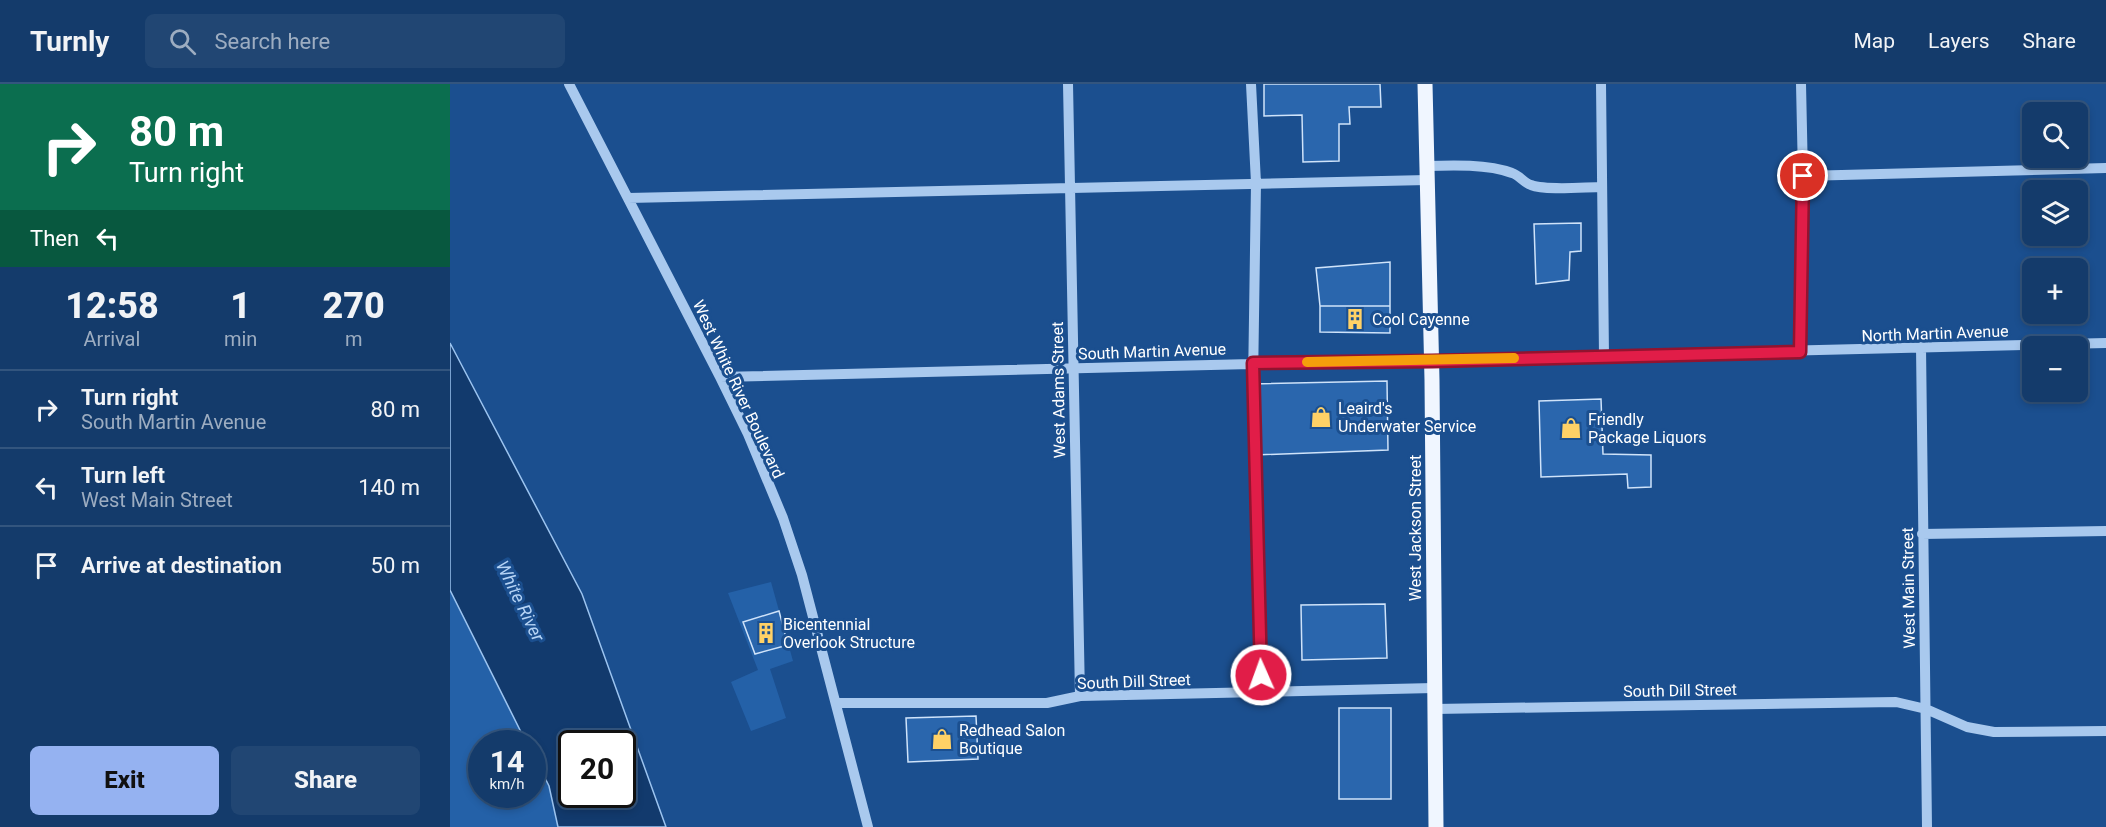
<!DOCTYPE html>
<html lang="en">
<head>
<meta charset="utf-8">
<style>
	body { margin:0; font-family:Roboto,sans-serif; background:#214673; color:#f1f3f6; height:100vh; display:flex; flex-direction:column; font-size:22px; white-space:nowrap }
	* { box-sizing:border-box; margin:0 }
	p { font-size:20px; color:#9dadc1 }
	.icon { flex:none; width:33px; height:33px; fill:none; stroke:currentColor; stroke-width:2; stroke-linecap:round; stroke-linejoin:round }
	.map { position:relative; flex:1; overflow:hidden }
	.sheet { display:flex; flex-direction:column; background:#143b6b; width:450px }
	.sheet>* { flex:none }
	.top-card { background:#0b6e4f; color:#fff; overflow:hidden }
	.controls { position:absolute; left:1572px; top:18px; display:grid; gap:12px }
	.controls a { display:grid; place-items:center; width:66px; height:66px; border-radius:9px; background:#143b6b; box-shadow:0 3px 9px #0003,0 0 0 2px #33557e; font-size:30px }
	.speed { position:absolute; left:18px; top:646px; display:flex; gap:12px; font-size:30px; font-weight:700; text-align:center }
	.speed>* { display:grid; place-content:center; width:78px; height:78px; border-radius:50%; background:#143b6b; box-shadow:0 3px 9px #0003,0 0 0 2px #33557e; line-height:1 }
	.speed small { font-size:15px; font-weight:400 }
	.speed .limit { border:3px solid #111; border-radius:9px; background:#fff; color:#111 }
	.pin { position:absolute; display:grid; place-items:center; width:51px; height:51px; color:#fff; margin:-26px; border:3px solid #fff; border-radius:50%; box-shadow:0 2px 6px #0007 }
	.me { position:absolute; width:66px; margin:-33px; rotate:358deg; stroke-linejoin:round; filter:drop-shadow(0 0 4px #0008) }
	.turn { display:flex; align-items:center; gap:21px; height:126px; padding:0 30px; font-size:27px }
	.turn .icon { width:78px; height:78px; stroke-width:2.5 }
	.turn b { display:block; font-size:42px; line-height:51px }
	.then { display:flex; align-items:center; height:57px; padding:0 30px; background:#0003; gap:12px; font-size:22px }
	.eta { display:flex; justify-content:space-evenly; align-items:center; height:102px; text-align:center }
	.eta b { font-size:36px; font-weight:800; line-height:42px }
	.primary-button { display:flex; gap:12px; margin-top:auto; padding:12px 30px }
	.primary-button a { flex:1; height:69px; border-radius:9px; background:#95b2f1; color:#111; font-size:24px; font-weight:800; line-height:69px; text-align:center }
	.primary-button a+a { background:#214673; color:#f1f3f6 }
	ul { padding:0; list-style:none }
	li { display:flex; align-items:center; gap:18px; height:78px; padding:0 30px; border-top:2px solid #33557e }
	li div { flex:1 }
	li b { display:block; font-size:22px }
	li em { font-style:normal }
	header { display:flex; align-items:center; gap:36px; box-sizing:border-box; height:84px; padding:0 30px; background:#143b6b; border-bottom:2px solid #33557e }
	header strong { font-size:28px }
	nav { display:flex; gap:33px; margin-inline-start:auto; font-size:21px }
	.search { width:420px; height:54px; background:#214673; display:flex; align-items:center; gap:15px; box-sizing:border-box; padding:0 21px; border-radius:9px; color:#9dadc1; font-size:22px }
	main { display:flex; flex:1; min-height:0 }
	.map>svg:first-child { display:block }
	.green { fill:#2461a8 }
	.water { fill:#123a6d; stroke:#9cc4f0; stroke-width:1.5; fill-rule:evenodd }
	.building { fill:#2a66ad; stroke:#cfe3fa; stroke-width:1.5 }
	.lines { fill:none; stroke-linecap:round; stroke-linejoin:round }
	.minor { stroke:#a9c9ee; stroke-width:10 }
	.major { stroke:#f0f6ff; stroke-width:15 }
	.route-casing { stroke:#92132f; stroke-width:15 }
	.route { stroke:#e11d48; stroke-width:10 }
	.slow { stroke:#f59e0b; stroke-width:10 }
	.labels { text-anchor:middle; stroke-width:6; stroke-linejoin:round; paint-order:stroke }
	.poi-label { font-size:16px; fill:#fff; stroke:#1b4f8f; text-anchor:start }
	.street-label { font-size:16px; fill:#fff; stroke:#1b4f8f }
	.water-label { font-size:18px; font-style:italic; fill:#b5d3f5; stroke:#1b4f8f }
</style>
</head>
<body>
<header>
<strong>Turnly</strong>
<div class="search"><svg class="icon" aria-label="search" viewBox="0 0 24 24"><circle cx="10" cy="10" r="6"/><path d="M15 15l6 6"/></svg>Search here</div>
<nav><a>Map</a><a>Layers</a><a>Share</a></nav>
</header>
<main>
<section class="sheet">
<div class="top-card">
<div class="turn"><svg class="icon" aria-label="right" viewBox="0 0 24 24"><path d="M7 20v-9h11M14 6l5 5-5 5"/></svg><div><b>80 m</b>Turn right</div></div>
<div class="then">Then<svg class="icon" aria-label="left" viewBox="0 0 24 24"><path d="M17 20v-9H6M10 6l-5 5 5 5"/></svg></div>
</div>
<div class="eta">
<div><b>12:58</b><p>Arrival</p></div>
<div><b>1</b><p>min</p></div>
<div><b>270</b><p>m</p></div>
</div>
<ul>
<li><svg class="icon" aria-label="right" viewBox="0 0 24 24"><path d="M7 20v-9h11M14 6l5 5-5 5"/></svg><div><b>Turn right</b><p>South Martin Avenue</p></div><em>80 m</em></li>
<li><svg class="icon" aria-label="left" viewBox="0 0 24 24"><path d="M17 20v-9H6M10 6l-5 5 5 5"/></svg><div><b>Turn left</b><p>West Main Street</p></div><em>140 m</em></li>
<li><svg class="icon" aria-label="arrive" viewBox="0 0 24 24"><path d="M6 21V4h12l-3 4 3 4H6"/></svg><div><b>Arrive at destination</b></div><em>50 m</em></li>
</ul>
<div class="primary-button"><a>Exit</a><a>Share</a></div>
</section>
<div class="map">
<svg width="1656" height="743" viewBox="0 0 1656 743">
	<rect width="100%" height="100%" fill="#1b4f8f"/>
	<path class="green" d="M 321,498 L 343,577 L 320,585 L 336,634 L 301,647 L 281,598 L 308,586 L 278,509 Z
		M 0,504 L 77,660 L 32,660 L 32,711 L 82,711 L 83,670 L 99,702 L 108,743 L 0,743 Z"/>
	<path class="water" d="M 0,259 L 132,510 L 216,743 L 108,743 L 99,702 L 83,670 L 82,660 L 77,660 L 0,506 ZM 122,660 L 172,660 L 172,711 L 122,711 Z"/>
	<path class="building" d="M 814,0 L 930,0 L 931,23 L 899,23 L 900,40 L 889,40 L 889,77 L 853,78 L 852,31 L 814,32 Z
		M 1131,139 L 1131,167 L 1120,168 L 1119,196 L 1086,200 L 1084,140 Z
		M 940,178 L 940,222 L 870,222 L 866,184 Z
		M 870,222 L 940,222 L 940,249 L 870,248 Z
		M 937,297 L 938,366 L 805,371 L 803,300 Z
		M 1151,315 L 1153,370 L 1201,371 L 1201,403 L 1178,404 L 1177,390 L 1091,393 L 1089,317 Z
		M 935,520 L 937,574 L 852,576 L 851,521 Z
		M 329,527 L 338,561 L 305,570 L 293,538 Z
		M 889,624 L 941,624 L 941,715 L 889,715 Z
		M 526,632 L 528,675 L 458,678 L 456,634 Z"/>
	<g class="lines">
		<path class="minor" d="M 119,0 L 270,293 L 298,350 L 333,434 L 352,491 L 418,743
			M 618,0 L 630,612
			M 801,0 L 806,99 L 803,300 L 811,608
			M 1151,0 L 1154,272
			M 977,82 C 1002,81 1038,80 1062,89 C 1069,91 1074,99 1081,101 C 1096,107 1135,103 1152,103
			M 1353,92 L 1656,84
			M 178,114 L 977,96
			M 1471,263 L 1477,743
			M 1350,268 L 1353,92 L 1351,0
			M 270,293 L 1656,259
			M 1472,450 L 1656,447
			M 386,619 L 597,619 L 630,612 L 984,604
			M 984,625 L 1446,618 L 1476,625 L 1517,643 L 1544,648 L 1656,647"/>
		<path class="major" d="M 975,0 L 982,296 L 986,743"/>
	</g>
	<g class="lines">
		<defs>
			<path id="route" d="M 811,591 L 803,279 L 982,277 L 1350,268 L 1353,92"/>
		</defs>
		<use href="#route" class="route-casing"/>
		<use href="#route" class="route"/>
		<path class="slow" d="M 857,278 L 1064,274"/>
	</g>
	<defs>
		<symbol id="building-bare" viewBox="-9 -9 18 18"><path d="M-4-6H4V6H1V3H-1V6H-4ZM-2.5-4.3h1.7v1.8h-1.7ZM.8-4.3h1.7v1.8H.8ZM-2.5-1h1.7V.8h-1.7ZM.8-1h1.7V.8H.8Z" fill="#ffd166" stroke="#1b4f8f" stroke-width="2.5" paint-order="stroke"/></symbol>
		<symbol id="shop-bare" viewBox="-9 -9 18 18"><path d="M-5-2.5h2.3a2.7 3.5 0 0 1 5.4 0H5L5.5 6h-11ZM-1.5-2.5h3a1.5 2.3 0 0 0-3 0Z" fill="#ffd166" stroke="#1b4f8f" stroke-width="2.5" paint-order="stroke"/></symbol>
	</defs>
	<g fill-rule="evenodd">
		<use href="#building-bare" x="890" y="220" width="30" height="30"/>
		<use href="#shop-bare" x="856" y="318" width="30" height="30"/>
		<use href="#shop-bare" x="1106" y="329" width="30" height="30"/>
		<use href="#building-bare" x="301" y="534" width="30" height="30"/>
		<use href="#shop-bare" x="477" y="640" width="30" height="30"/>
	</g>
	<g class="labels">
		<g class="poi-label">
			<text x="922" y="241">Cool Cayenne</text>
			<text x="888" y="330">Leaird's<tspan x="888" dy="18">Underwater Service</tspan></text>
			<text x="1138" y="341">Friendly<tspan x="1138" dy="18">Package Liquors</tspan></text>
			<text x="333" y="546">Bicentennial<tspan x="333" dy="18">Overlook Structure</tspan></text>
			<text x="509" y="652">Redhead Salon<tspan x="509" dy="18">Boutique</tspan></text>
		</g>
		<g class="street-label">
			<text transform="translate(1485 249) rotate(-2)" y="6">North Martin Avenue</text>
			<text transform="translate(702 267) rotate(-2)" y="6">South Martin Avenue</text>
			<text transform="translate(289 305) rotate(65)" y="6">West White River Boulevard</text>
			<text transform="translate(608 306) rotate(-91)" y="6">West Adams Street</text>
			<text transform="translate(965 444) rotate(-90)" y="6">West Jackson Street</text>
			<text transform="translate(1458 504) rotate(-91)" y="6">West Main Street</text>
			<text transform="translate(684 597) rotate(-2)" y="6">South Dill Street</text>
			<text transform="translate(1230 606) rotate(-1)" y="6">South Dill Street</text>
		</g>
		<g class="water-label">
			<text transform="translate(70 517) rotate(64)" y="6">White River</text>
		</g>
	</g>
</svg>
<div class="controls">
<a><svg class="icon" aria-label="search" viewBox="0 0 24 24"><circle cx="10" cy="10" r="6"/><path d="M15 15l6 6"/></svg></a>
<a><svg class="icon" aria-label="layers" viewBox="0 0 24 24"><path d="M12 4l9 5-9 5-9-5zM3 14l9 5 9-5"/></svg></a>
<a>+</a>
<a>−</a>
</div>
<div class="speed"><div>14<small>km/h</small></div><div class="limit">20</div></div>
<div class="pin" style="left:1353px;top:92px;background:#d93025"><svg class="icon" aria-label="arrive" viewBox="0 0 24 24"><path d="M6 21V4h12l-3 4 3 4H6"/></svg></div>
<svg class="me" style="left:811px;top:591px" viewBox="-20 -20 40 40"><circle r="17" fill="#e11d48" stroke="#fff" stroke-width="3"/><path d="M0-11L8 9 0 5-8 9z" fill="#fff"/></svg>
</div>
</main>
</body>
</html>
